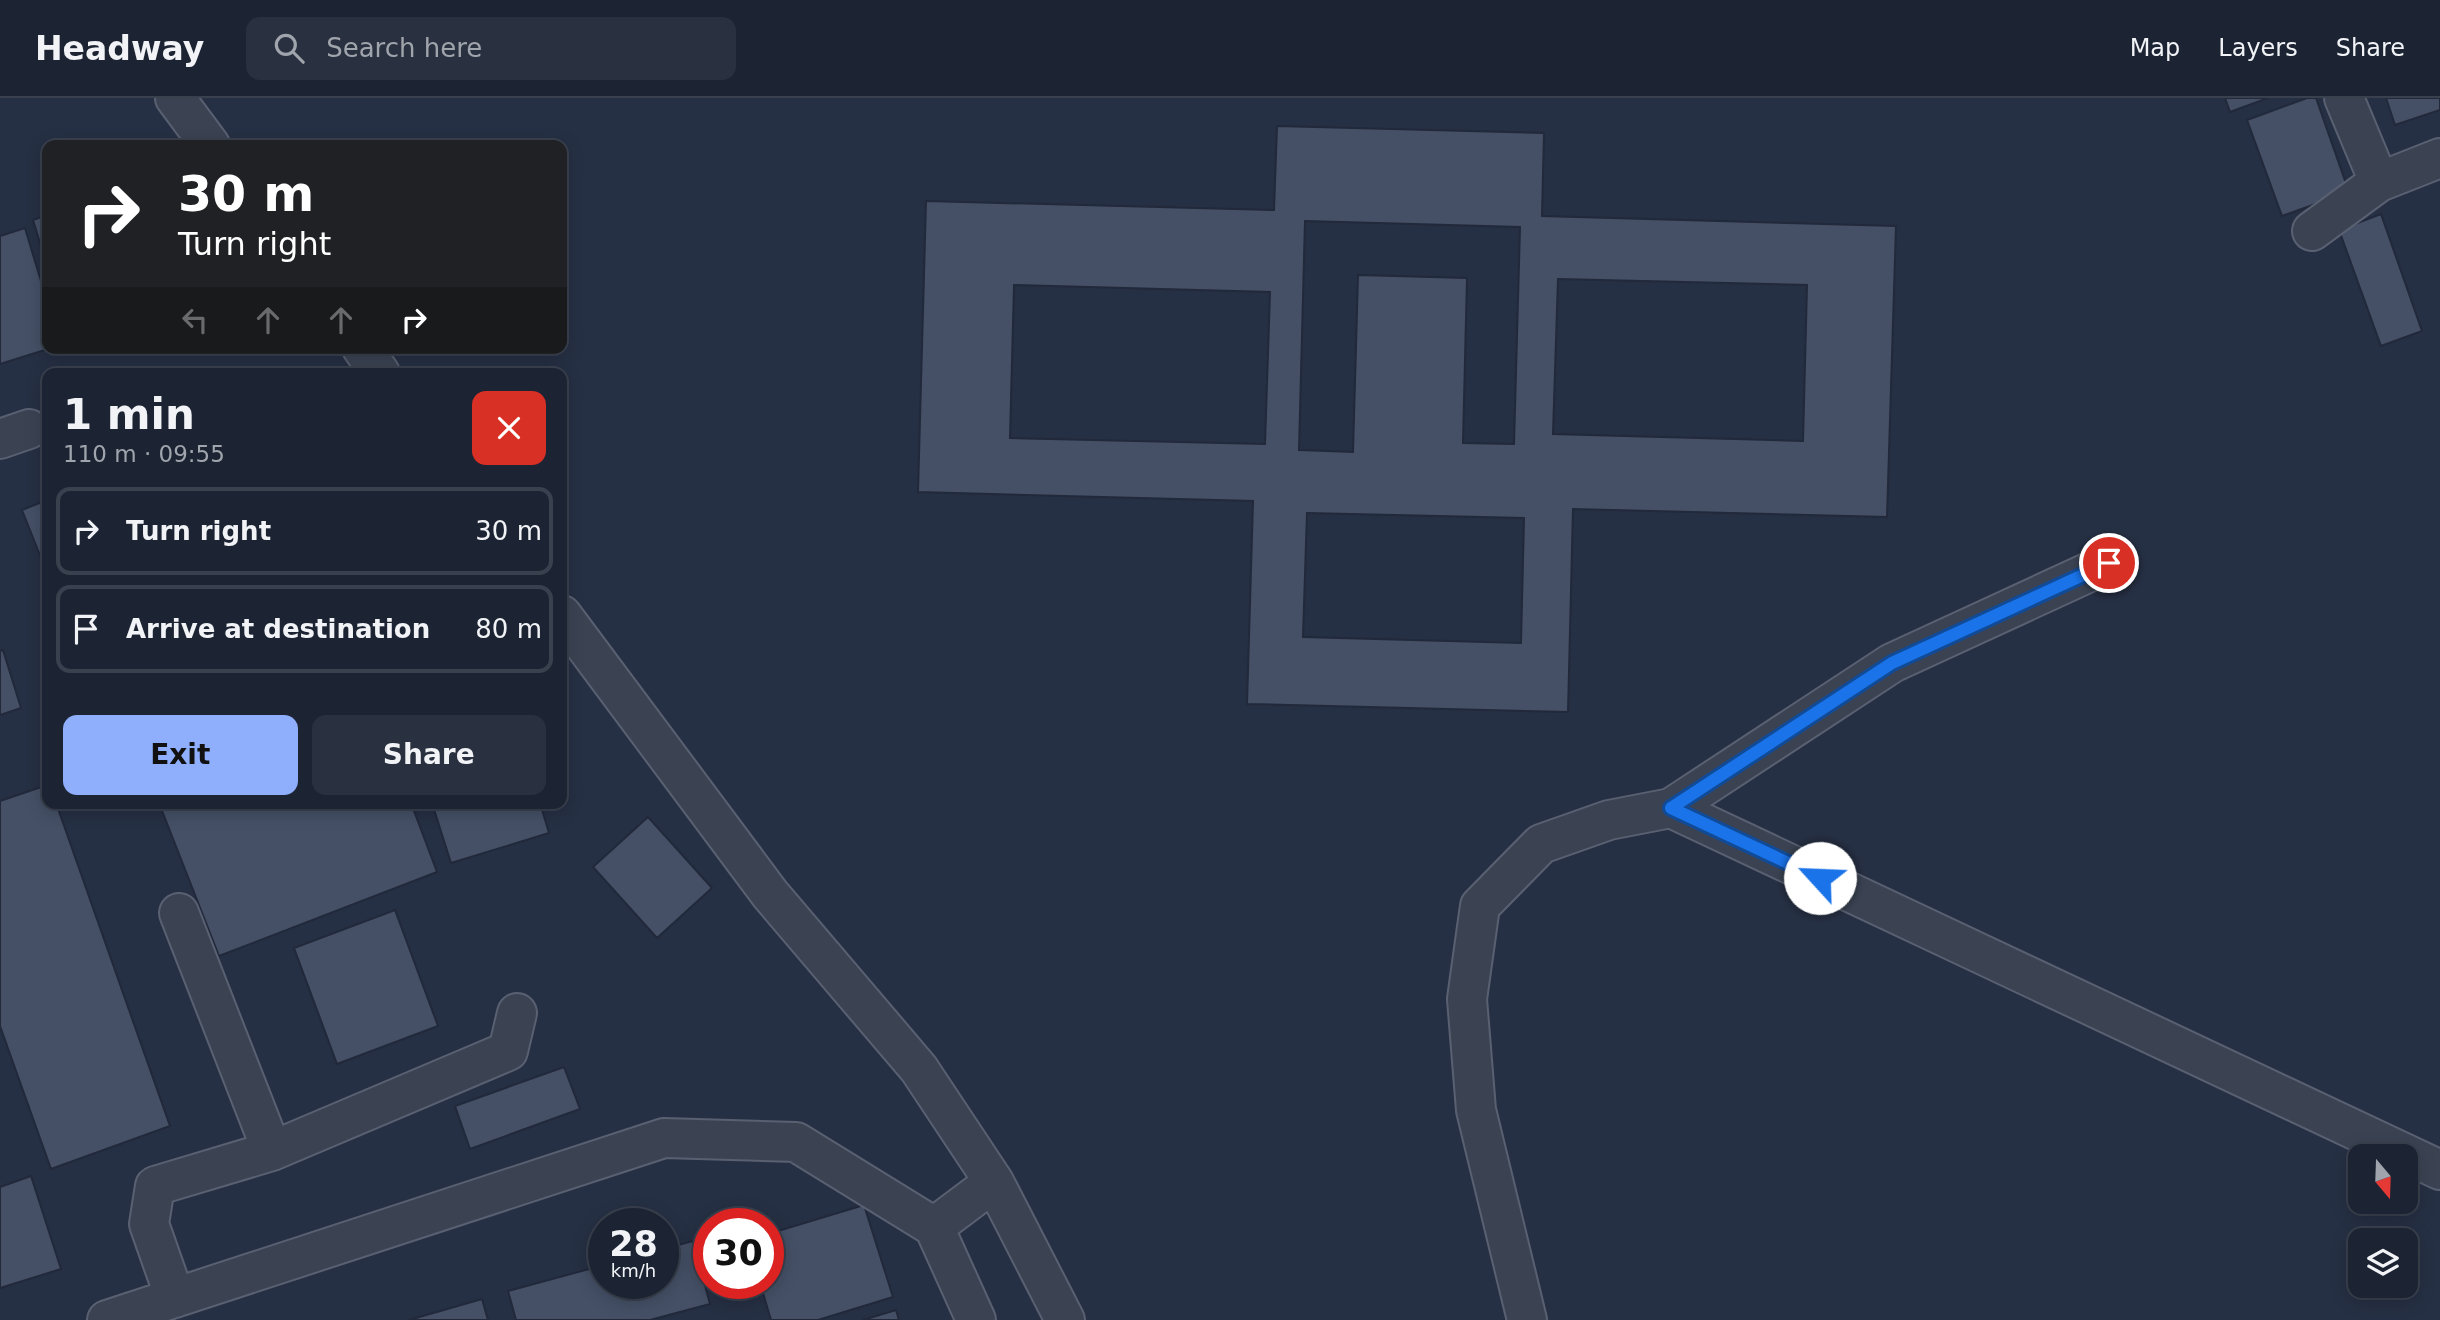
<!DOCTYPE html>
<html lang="en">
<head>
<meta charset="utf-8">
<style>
	body { margin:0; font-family:"DejaVu Sans",sans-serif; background:#29303f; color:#f1f3f6; height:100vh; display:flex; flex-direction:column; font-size:26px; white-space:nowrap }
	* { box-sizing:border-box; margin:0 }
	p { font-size:23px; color:#a0a4ac }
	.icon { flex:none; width:38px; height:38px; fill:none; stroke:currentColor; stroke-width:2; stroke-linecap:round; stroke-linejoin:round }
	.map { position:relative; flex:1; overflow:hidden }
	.drawer { position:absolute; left:42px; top:270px; width:525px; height:441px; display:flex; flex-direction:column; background:#1c2433; border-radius:14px; box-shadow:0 4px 18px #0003,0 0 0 2px #3a414e }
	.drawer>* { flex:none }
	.guide { position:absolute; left:42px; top:42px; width:525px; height:214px; border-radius:14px; box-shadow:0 4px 18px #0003,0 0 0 2px #3a414e; background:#202124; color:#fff; overflow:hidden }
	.needle { width:46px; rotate:161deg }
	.buttons { position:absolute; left:2348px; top:1046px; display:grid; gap:14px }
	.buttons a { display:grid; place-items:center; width:70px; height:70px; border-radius:14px; background:#1c2433; box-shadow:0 4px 18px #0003,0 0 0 2px #3a414e; font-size:35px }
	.speed { position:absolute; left:588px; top:1110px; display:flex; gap:14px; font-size:35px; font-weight:700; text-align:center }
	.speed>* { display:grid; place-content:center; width:91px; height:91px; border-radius:50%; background:#1c2433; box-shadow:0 4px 18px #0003,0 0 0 2px #3a414e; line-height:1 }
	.speed small { font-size:18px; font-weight:400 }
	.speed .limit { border:10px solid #d22; background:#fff; color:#111 }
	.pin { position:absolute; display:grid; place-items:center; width:60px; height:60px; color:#fff; margin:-30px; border:4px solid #fff; border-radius:50%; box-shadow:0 2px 7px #0007 }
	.me { position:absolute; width:77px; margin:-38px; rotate:295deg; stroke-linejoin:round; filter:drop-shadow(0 0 5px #0008) }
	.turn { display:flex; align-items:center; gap:24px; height:147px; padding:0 21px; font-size:32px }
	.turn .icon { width:91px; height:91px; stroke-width:2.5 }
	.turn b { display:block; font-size:49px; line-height:60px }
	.lanes { display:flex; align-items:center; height:66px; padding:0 21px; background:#0003; justify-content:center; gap:35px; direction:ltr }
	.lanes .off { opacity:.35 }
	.round { display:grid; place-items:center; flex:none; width:74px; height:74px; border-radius:14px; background:#29303f }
	.summary { display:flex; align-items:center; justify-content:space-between; height:119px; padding:0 21px }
	h1 { font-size:42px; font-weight:800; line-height:52px }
	.action { display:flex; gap:14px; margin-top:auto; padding:14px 21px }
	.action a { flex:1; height:80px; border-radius:14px; background:#8faefb; color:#111; font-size:28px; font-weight:800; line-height:80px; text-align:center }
	.action a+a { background:#29303f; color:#f1f3f6 }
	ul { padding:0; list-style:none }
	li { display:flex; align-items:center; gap:21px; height:88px; margin:0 14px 10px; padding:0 7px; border:4px solid #3a414e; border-radius:14px }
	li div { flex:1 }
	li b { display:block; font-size:26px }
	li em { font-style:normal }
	header { display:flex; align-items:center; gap:42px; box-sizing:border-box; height:98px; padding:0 35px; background:#1c2433; border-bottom:2px solid #3a414e }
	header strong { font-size:33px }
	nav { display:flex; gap:38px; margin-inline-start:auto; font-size:24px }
	.search { width:490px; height:63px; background:#29303f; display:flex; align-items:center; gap:18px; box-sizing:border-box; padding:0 24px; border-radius:14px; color:#a0a4ac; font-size:26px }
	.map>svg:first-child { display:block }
	.building { fill:#455066; stroke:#21293b; stroke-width:2; fill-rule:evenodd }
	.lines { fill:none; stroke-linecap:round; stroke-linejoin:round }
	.minor-casing { stroke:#596071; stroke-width:42 }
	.minor { stroke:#3b4353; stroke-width:38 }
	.route-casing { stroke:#114b97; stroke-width:18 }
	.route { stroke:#1a73e8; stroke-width:12 }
</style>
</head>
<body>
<header>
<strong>Headway</strong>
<div class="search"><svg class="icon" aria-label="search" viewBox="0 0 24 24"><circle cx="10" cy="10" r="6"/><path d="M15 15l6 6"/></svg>Search here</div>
<nav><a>Map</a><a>Layers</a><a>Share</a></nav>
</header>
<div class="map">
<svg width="2440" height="1222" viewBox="0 0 2440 1222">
	<rect width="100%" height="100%" fill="#263044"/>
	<path class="building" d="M 2225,0 L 2268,0 L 2230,14 Z
		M 2307,0 L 2316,0 L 2349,94 L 2282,118 L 2247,22 Z
		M 2386,0 L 2440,0 L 2440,12 L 2395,27 Z
		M 1277,28 L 1544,35 L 1542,118 L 1896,128 L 1887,419 L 1573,411 L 1568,614 L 1247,606 L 1253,403 L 918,394 L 926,103 L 1274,112 ZM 1305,123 L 1520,129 L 1514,346 L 1463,345 L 1467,180 L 1358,177 L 1353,354 L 1299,352 ZM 1558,181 L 1807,187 L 1803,343 L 1553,336 ZM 1014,187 L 1270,194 L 1265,346 L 1010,340 ZM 1307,415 L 1524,420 L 1521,545 L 1303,539 Z
		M 2381,116 L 2422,233 L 2381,248 L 2339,132 Z
		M 47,117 L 47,168 L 33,122 Z
		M 25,130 L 47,203 L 47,250 L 51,250 L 0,266 L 0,138 Z
		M 47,402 L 47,475 L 22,412 Z
		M 3,552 L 21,610 L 0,617 L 0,553 Z
		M 47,687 L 47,705 L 56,705 L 170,1028 L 51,1071 L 0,928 L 0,703 Z
		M 159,705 L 411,705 L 437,774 L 219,858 Z
		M 432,705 L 540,705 L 549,735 L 451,765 Z
		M 648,719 L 712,790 L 657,840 L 593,769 Z
		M 395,812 L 438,928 L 337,966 L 294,850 Z
		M 564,969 L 580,1011 L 470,1051 L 455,1008 Z
		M 31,1078 L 61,1171 L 0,1190 L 0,1089 Z
		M 864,1107 L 893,1199 L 818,1222 L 771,1222 L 760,1185 L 768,1185 L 768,1136 Z
		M 693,1143 L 710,1206 L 650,1222 L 516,1222 L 508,1193 L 604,1167 L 604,1185 L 663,1185 L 663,1151 Z
		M 482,1201 L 488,1222 L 409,1222 Z
		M 896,1212 L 899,1222 L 863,1222 Z"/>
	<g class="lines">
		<defs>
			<path id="minor" d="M 175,0 L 210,47
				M 2344,0 L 2379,84 L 2440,60
				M 2312,133 L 2379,84
				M 362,250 L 380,275
				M 0,341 L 29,331
				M 562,517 L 770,796 L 919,971 L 994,1084 L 1065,1222
				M 1671,710 L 2440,1072
				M 179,815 L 272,1053
				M 934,1129 L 994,1084
				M 175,1200 L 149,1126 L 155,1088 L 272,1053 L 508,953 L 517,915
				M 107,1222 L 664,1040 L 796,1044 L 934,1129 L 976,1222
				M 1527,1222 L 1476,1012 L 1467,901 L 1480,808 L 1541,746 L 1609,722 L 1671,710 L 1892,565 L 2109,465"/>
		</defs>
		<use href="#minor" class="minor-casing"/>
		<use href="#minor" class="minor"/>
	</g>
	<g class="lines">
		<defs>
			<path id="route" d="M 1820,780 L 1671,710 L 1892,565 L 2109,465"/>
		</defs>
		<use href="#route" class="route-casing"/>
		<use href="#route" class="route"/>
	</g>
</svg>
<div class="buttons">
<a><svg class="needle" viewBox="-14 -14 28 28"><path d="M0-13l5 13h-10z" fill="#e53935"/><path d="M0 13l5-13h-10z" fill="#a0a4ac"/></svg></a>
<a><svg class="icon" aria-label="layers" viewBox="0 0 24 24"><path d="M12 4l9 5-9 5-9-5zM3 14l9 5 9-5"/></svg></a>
</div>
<div class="speed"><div>28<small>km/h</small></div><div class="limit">30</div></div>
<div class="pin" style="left:2109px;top:465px;background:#d93025"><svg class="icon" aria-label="arrive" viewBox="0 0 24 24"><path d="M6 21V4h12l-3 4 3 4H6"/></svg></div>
<svg class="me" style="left:1820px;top:780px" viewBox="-20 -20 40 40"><circle r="19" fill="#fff"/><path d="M0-13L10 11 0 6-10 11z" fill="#1a73e8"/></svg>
<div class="guide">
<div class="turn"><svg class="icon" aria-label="right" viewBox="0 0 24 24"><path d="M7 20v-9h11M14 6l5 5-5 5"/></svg><div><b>30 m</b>Turn right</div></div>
<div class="lanes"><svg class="icon off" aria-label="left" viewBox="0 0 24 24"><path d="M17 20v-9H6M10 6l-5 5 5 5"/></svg><svg class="icon off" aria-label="ahead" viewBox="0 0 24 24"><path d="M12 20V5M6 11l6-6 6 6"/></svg><svg class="icon off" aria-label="ahead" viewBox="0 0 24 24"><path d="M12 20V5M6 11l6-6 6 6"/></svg><svg class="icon" aria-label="right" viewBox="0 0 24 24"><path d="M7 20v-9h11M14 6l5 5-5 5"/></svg></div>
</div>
<section class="drawer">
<div class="summary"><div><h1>1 min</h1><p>110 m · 09:55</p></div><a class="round" style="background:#d93025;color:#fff"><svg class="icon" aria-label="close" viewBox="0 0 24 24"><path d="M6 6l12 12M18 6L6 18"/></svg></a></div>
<ul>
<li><svg class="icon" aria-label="right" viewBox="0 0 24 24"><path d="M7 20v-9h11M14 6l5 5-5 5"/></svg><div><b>Turn right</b></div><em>30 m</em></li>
<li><svg class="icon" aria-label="arrive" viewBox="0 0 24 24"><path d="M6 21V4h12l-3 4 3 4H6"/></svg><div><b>Arrive at destination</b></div><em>80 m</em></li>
</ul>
<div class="action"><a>Exit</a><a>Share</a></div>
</section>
</div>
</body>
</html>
